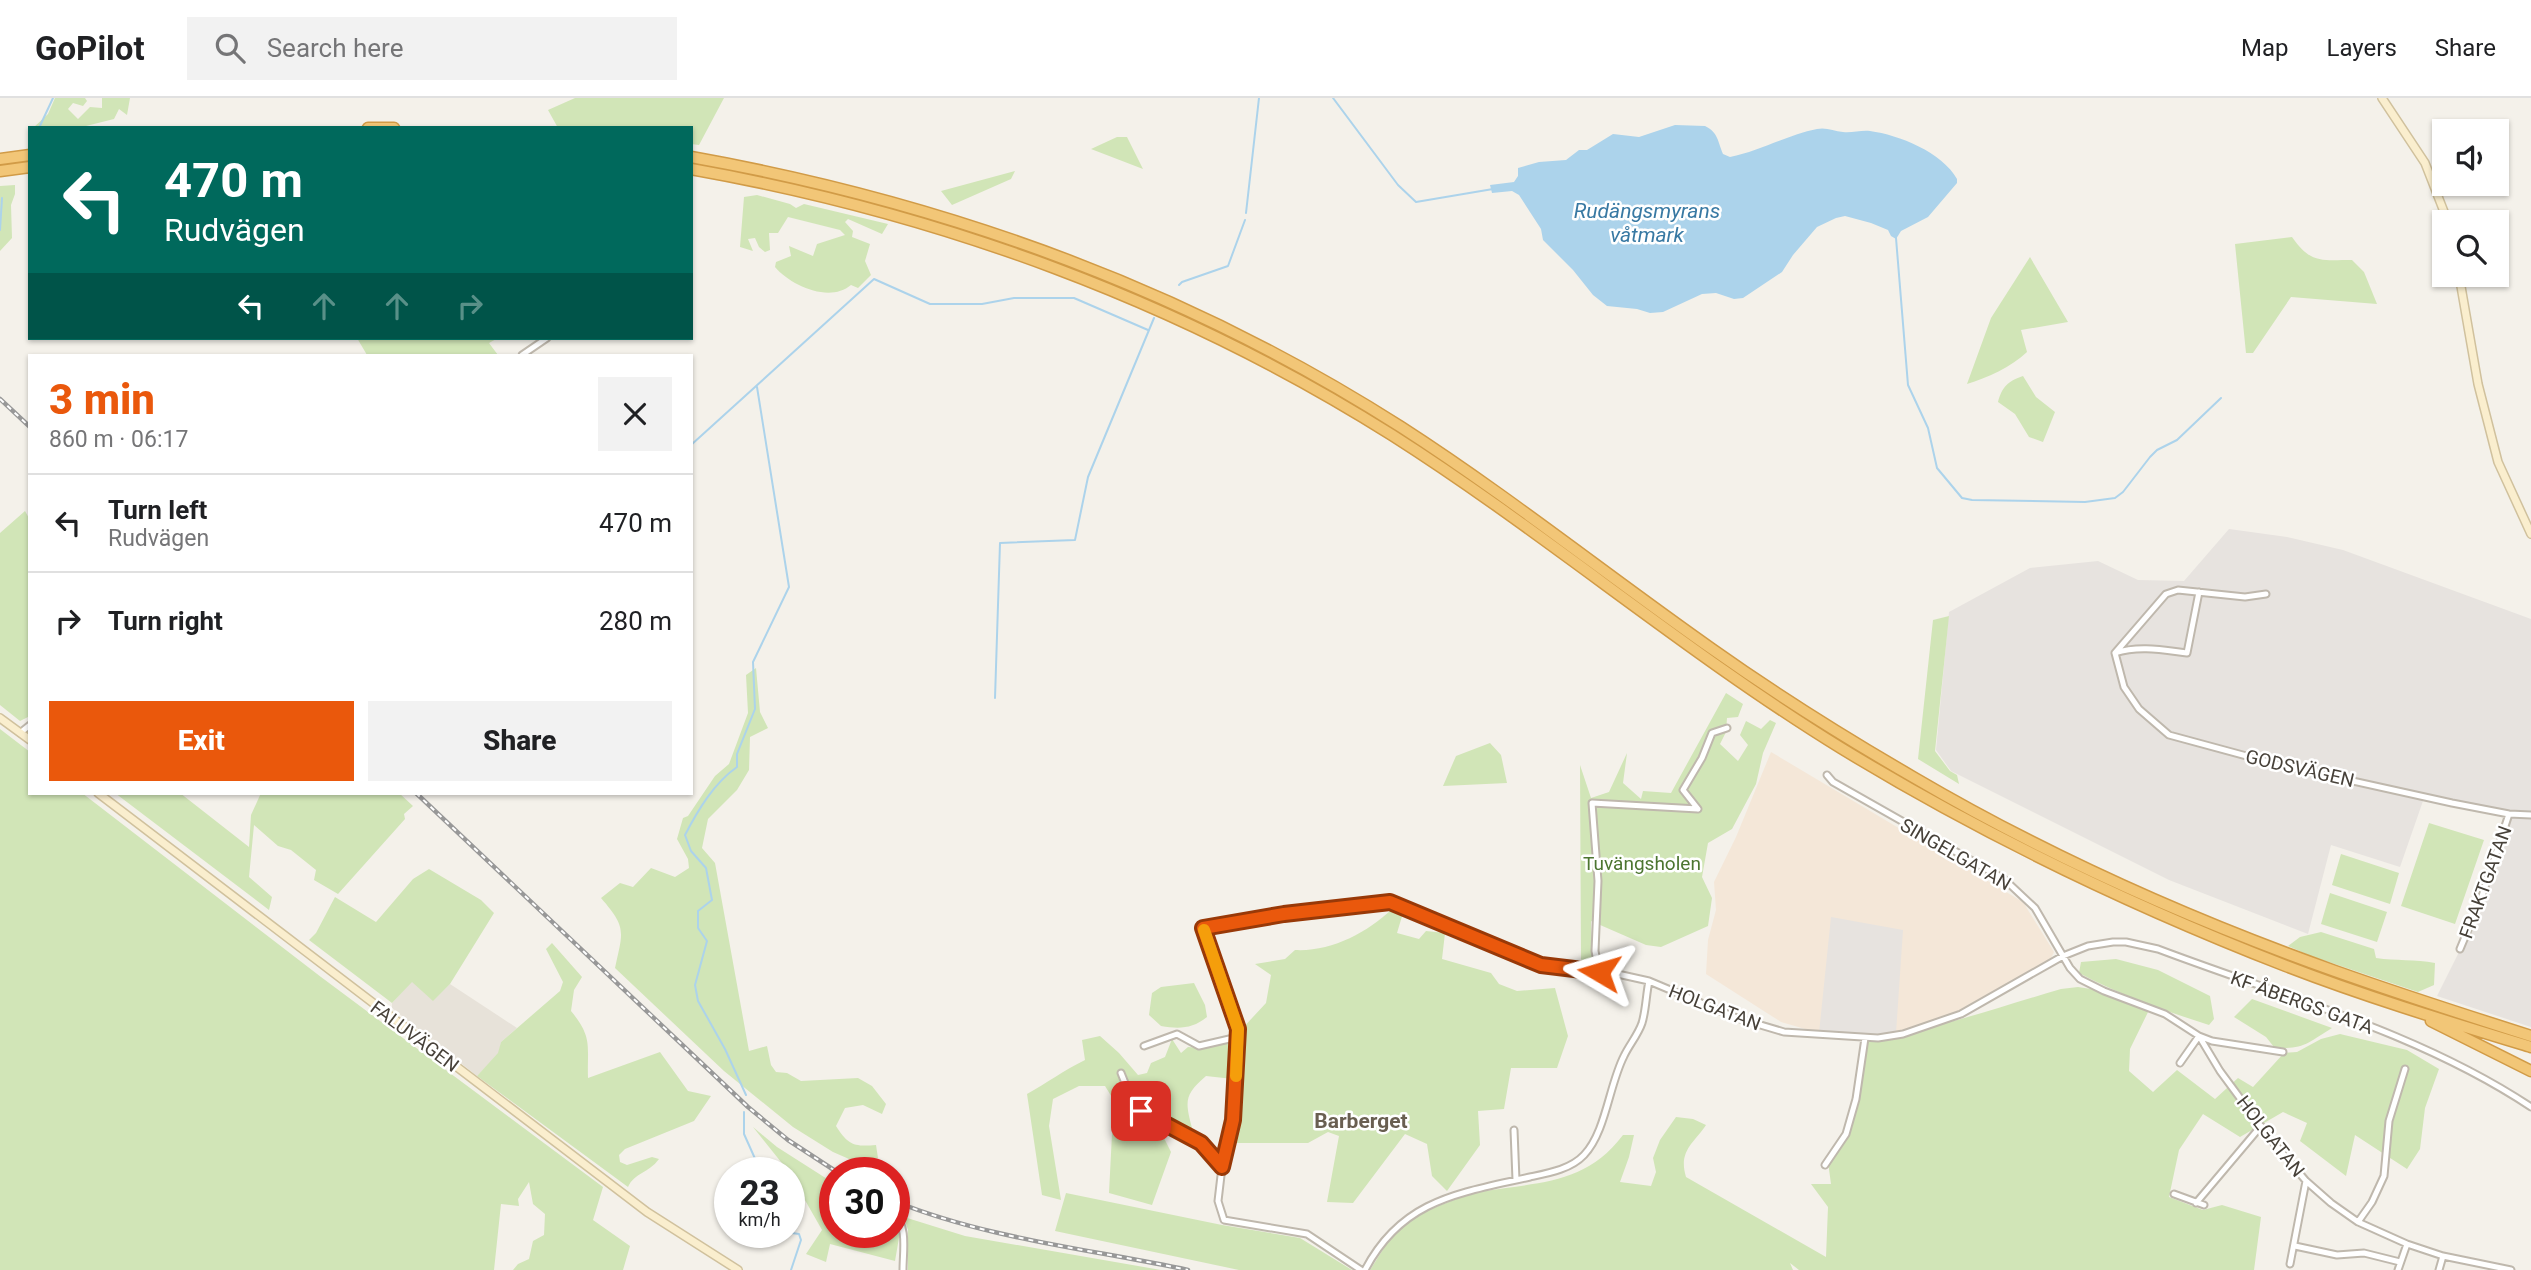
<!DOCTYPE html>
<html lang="en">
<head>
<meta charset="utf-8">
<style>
	body { margin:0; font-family:Roboto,sans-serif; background:#f2f2f2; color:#202124; height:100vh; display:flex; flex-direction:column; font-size:26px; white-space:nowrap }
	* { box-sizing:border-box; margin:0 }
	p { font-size:23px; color:#757577 }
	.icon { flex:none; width:38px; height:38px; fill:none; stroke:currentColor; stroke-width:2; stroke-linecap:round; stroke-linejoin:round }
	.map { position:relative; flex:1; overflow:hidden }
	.details { position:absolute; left:28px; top:256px; width:665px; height:441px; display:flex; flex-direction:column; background:#fff; border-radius:0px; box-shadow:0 2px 5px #0004 }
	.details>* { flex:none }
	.hud { position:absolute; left:28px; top:28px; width:665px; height:214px; border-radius:0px; box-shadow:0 2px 5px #0004; background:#00695c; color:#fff; overflow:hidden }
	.buttons { position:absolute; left:2432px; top:21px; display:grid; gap:14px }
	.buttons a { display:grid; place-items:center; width:77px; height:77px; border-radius:0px; background:#fff; box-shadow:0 2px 5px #0004; font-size:35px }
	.speed { position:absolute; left:714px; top:1059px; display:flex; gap:14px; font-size:35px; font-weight:700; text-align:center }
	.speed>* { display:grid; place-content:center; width:91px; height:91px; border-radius:50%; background:#fff; box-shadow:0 2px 5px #0004; line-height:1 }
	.speed small { font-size:18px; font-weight:400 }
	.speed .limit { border:10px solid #d22; background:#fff; color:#111 }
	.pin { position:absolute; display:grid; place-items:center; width:60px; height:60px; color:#fff; margin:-30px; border-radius:14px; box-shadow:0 4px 10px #0006 }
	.me { position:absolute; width:77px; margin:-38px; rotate:277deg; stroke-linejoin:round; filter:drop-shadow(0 0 5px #0008) }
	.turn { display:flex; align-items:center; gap:24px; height:147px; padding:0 21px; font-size:32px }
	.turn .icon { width:91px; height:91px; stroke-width:2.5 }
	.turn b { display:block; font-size:49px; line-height:60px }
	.lanes { display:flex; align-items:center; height:66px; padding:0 21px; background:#0003; justify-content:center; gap:35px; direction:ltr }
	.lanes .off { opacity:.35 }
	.round { display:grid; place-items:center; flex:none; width:74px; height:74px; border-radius:0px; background:#f2f2f2 }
	.summary { display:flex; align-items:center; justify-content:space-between; height:119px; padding:0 21px }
	h1 { font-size:42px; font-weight:800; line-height:52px; color:#ea580c }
	.primary-button { display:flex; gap:14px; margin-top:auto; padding:14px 21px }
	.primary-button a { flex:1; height:80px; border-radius:0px; background:#ea580c; color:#fff; font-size:28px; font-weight:800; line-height:80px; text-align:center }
	.primary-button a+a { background:#f2f2f2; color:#202124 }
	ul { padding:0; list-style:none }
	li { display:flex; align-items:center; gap:21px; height:98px; padding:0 21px; border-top:2px solid #e0e0e0 }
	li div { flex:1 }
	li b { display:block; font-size:26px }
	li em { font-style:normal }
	header { display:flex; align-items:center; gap:42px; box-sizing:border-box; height:98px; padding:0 35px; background:#fff; border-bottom:2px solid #e0e0e0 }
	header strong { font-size:33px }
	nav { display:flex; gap:38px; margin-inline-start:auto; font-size:24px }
	.search { width:490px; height:63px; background:#f2f2f2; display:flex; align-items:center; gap:18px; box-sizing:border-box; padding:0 24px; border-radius:0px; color:#757577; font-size:26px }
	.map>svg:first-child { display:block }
	.residential { fill:#e7e2d9 }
	.commercial { fill:#f4e7d8 }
	.industrial { fill:#e7e3df }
	.green { fill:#d1e5b7 }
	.water { fill:#acd3eb }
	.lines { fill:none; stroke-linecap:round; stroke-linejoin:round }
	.stream { stroke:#acd3eb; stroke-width:2 }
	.street-casing { stroke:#bfb8ad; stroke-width:9 }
	.secondary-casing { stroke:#d0c19d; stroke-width:10 }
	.highway-casing { stroke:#d19b47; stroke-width:13 }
	.street { stroke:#fff; stroke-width:5 }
	.secondary { stroke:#faeece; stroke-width:7 }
	.highway { stroke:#f2c677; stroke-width:10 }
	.rail-casing { stroke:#989898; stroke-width:4.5 }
	.rail { stroke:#fff; stroke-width:2; stroke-dasharray:5; stroke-linecap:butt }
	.route-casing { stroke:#983908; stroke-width:18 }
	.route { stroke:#ea580c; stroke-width:12 }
	.slow { stroke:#f59e0b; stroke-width:12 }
	.labels { text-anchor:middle; stroke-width:5; stroke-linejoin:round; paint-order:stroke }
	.street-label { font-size:19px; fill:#474139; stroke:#fff }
	.park-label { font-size:19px; fill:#4c7530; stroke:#fff }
	.water-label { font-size:21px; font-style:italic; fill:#3879a3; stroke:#fff }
	.neighbourhood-label { font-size:21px; font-weight:bold; fill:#695f51; stroke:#fff }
</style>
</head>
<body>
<header>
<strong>GoPilot</strong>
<div class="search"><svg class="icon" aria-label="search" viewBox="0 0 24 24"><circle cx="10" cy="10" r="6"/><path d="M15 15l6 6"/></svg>Search here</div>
<nav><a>Map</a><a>Layers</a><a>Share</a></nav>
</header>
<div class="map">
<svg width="2531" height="1172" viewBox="0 0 2531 1172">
	<rect width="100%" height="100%" fill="#f4f1ea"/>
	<path class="residential" d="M 412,883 L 433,902 L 450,886 L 517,930 L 501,944 L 499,955 L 477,978 L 392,910 L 392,905 Z"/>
	<path class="commercial" d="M 1771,654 L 2023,804 L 2054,854 L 2050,862 L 1949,918 L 1896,935 L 1819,935 L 1781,924 L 1706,876 L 1708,842 L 1716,812 L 1714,784 L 1736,739 Z"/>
	<path class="industrial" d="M 2229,431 L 2287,439 L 2343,452 L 2531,521 L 2531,929 L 2437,898 L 2469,834 L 2509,717 L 2452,705 L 2423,703 L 2400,769 L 2331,747 L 2308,836 L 2169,782 L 1951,673 L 1936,652 L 1949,514 L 2030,470 L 2098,463 L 2138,482 L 2184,483 Z
		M 1831,819 L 1903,832 L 1896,935 L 1862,937 L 1819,935 Z"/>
	<path class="green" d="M 55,0 L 85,0 L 87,3 L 83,8 L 73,5 L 68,11 L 78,21 L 90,9 L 102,10 L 102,0 L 130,0 L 127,17 L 119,11 L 114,21 L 78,30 L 33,30 L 48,16 Z
		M 575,0 L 724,0 L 699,47 L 691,46 L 691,30 L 558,30 L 548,12 Z
		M 1117,39 L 1127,39 L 1143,71 L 1091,51 Z
		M 1015,73 L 1011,81 L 952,107 L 941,93 Z
		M 15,87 L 15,96 L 11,107 L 12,140 L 0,153 L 0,88 Z
		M 757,97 L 790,106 L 796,110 L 804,106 L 888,126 L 882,136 L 848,121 L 845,124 L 853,133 L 852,139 L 870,146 L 865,163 L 871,177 L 858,190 L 851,187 C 830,205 791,188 775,169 L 776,164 L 791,158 L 789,148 L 813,158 L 817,146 L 845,137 L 840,132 L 788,119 L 778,135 L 769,135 L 770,152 L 765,154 L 759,149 L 755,140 L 748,141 L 753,153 L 740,149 L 744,99 Z
		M 2292,139 C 2311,166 2321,162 2352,162 L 2364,174 L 2377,206 L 2291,199 L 2253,255 L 2246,255 L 2235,146 Z
		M 2030,159 L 2068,224 L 2021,232 L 2027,254 C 2011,269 1987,280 1967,286 L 1991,220 Z
		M 357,240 L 498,240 L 489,245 L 498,257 L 367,257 Z
		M 2023,278 L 2036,299 L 2055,314 L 2043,344 L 2029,339 L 2015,316 L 1998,304 C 2002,289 2008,283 2023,278 Z
		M 25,413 L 30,422 L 30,618 L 20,623 L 0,607 L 0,435 Z
		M 1949,518 L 1935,653 L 1950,673 L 1957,677 L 1959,686 L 1918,661 L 1933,522 Z
		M 756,570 L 760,614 L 768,630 L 750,639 L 749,672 L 737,692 L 708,721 L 702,750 L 715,765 L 749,953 L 767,948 L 771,967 L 776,974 L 787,975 L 801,983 L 858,980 L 872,988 L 886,1006 L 882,1016 L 863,1007 L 845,1010 L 836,1028 C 848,1047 854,1049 876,1047 L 878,1060 L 856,1064 L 833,1054 L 793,1029 L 724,973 L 615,870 C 623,833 627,830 601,800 L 620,785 L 633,789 L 651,770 L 675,779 L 689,770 L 688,761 L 677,741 L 683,720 L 688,718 L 715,678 L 729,666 L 748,615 L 746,577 Z
		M 1726,595 L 1743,606 L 1738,619 L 1727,620 L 1726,634 L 1720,646 L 1738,663 L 1748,647 L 1740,637 L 1746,623 L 1761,631 L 1770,622 L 1776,625 L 1763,655 L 1756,686 L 1732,731 L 1708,745 L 1702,779 L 1712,800 L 1708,828 L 1661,849 L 1646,847 L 1591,823 L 1592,863 L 1581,863 L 1580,667 L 1591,700 L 1609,694 L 1627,655 L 1623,685 L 1641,701 L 1643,693 L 1671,695 Z
		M 0,631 L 30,654 L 30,695 L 82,695 L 321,879 L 603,1089 L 593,1122 L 630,1148 L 623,1172 L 513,1172 L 518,1166 L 529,1161 L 533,1143 L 544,1137 L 545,1116 L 533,1106 L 529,1084 L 518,1101 L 519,1108 L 501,1106 L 494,1172 L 0,1172 Z
		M 1490,645 L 1501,657 L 1507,685 L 1443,688 L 1456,658 Z
		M 115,695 L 180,695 L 249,749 L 251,717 L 261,695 L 399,695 L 413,708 L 404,716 L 405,721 L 338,796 L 314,782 L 316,772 L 291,752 L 278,748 L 254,727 L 249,779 L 272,799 L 269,812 Z
		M 2429,725 L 2484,742 L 2455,826 L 2401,808 Z
		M 2341,756 L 2399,775 L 2390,806 L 2332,787 Z
		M 429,771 L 481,802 L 494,815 L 450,886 L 433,903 L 412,884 L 392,905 L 309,842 L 316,835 L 335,799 L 376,824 L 413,781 Z
		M 2330,795 L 2387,814 L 2377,844 L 2321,826 Z
		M 1392,811 L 1403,815 L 1397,835 L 1419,841 L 1426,833 L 1445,835 L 1442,861 L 1491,875 L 1499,886 L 1517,893 L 1555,890 L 1568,938 L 1557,970 L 1511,970 L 1504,1011 L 1478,1013 L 1480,1047 L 1447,1093 L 1432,1078 L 1427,1046 L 1405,1036 L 1353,1105 L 1327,1104 L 1339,1038 L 1328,1034 L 1308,1045 L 1232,1045 L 1240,933 L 1266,905 L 1271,877 L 1255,866 L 1285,861 L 1295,852 C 1330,854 1367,835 1392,811 Z
		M 2321,834 L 2374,851 L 2376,860 C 2396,863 2415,861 2435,865 L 2434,887 L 2418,894 L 2311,858 L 2288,848 L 2300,839 Z
		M 552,845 L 582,879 L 574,892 L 571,913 C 593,940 587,947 588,980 L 660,954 L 688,993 L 711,998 L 694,1023 L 625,1051 L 619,1057 L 620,1064 L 627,1067 L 652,1059 L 659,1061 C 648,1076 635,1074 628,1089 L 477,978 L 498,955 L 501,944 L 560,893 L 563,884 L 546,851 Z
		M 2116,861 L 2158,872 L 2210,898 L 2214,921 L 2209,927 C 2165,913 2120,897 2079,875 L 2081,864 Z
		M 1194,885 L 1205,907 L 1207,919 C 1192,931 1179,931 1161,928 L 1149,917 L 1152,895 L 1161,889 Z
		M 2078,889 L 2104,893 L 2150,910 L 2130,951 L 2129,973 L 2153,994 L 2177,972 L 2215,1001 L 2238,980 L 2253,989 L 2284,955 L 2297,954 L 2321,941 L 2340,936 L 2407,952 L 2439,971 L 2425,1010 L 2420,1051 L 2407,1071 L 2355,1037 L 2346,1078 L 2300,1043 L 2307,1025 L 2283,1014 L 2240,1039 L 2203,1016 L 2179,1052 L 2169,1099 L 2203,1112 L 2222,1107 L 2261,1119 L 2254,1172 L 1799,1172 L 1790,1165 L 1793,1172 L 1370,1172 C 1381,1155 1393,1133 1410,1122 C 1425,1112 1467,1096 1485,1093 C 1540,1084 1586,1086 1623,1037 L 1634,1037 L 1629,1059 L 1620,1084 L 1651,1088 L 1656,1074 L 1653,1060 L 1660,1042 L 1676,1019 L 1693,1021 L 1706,1027 C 1694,1045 1678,1053 1686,1079 L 1826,1159 L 1828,1109 L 1811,1086 L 1831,1086 L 1828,1064 L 1846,1036 L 1865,940 C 1933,933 1996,910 2061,891 Z
		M 2252,901 L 2332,930 C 2309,944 2302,953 2274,949 L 2266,939 L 2234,919 Z
		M 1100,938 L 1119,955 L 1138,977 L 1147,975 L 1151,965 L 1165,959 L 1172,941 L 1181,955 L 1188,949 L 1203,950 L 1235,942 L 1233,981 L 1206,978 C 1184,997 1185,1003 1192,1030 L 1186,1031 L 1159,1018 L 1161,1034 L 1171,1054 L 1152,1107 L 1109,1095 L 1112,1036 L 1118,1009 L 1105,988 L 1079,988 L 1053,1001 L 1049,1028 L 1061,1102 L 1042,1097 L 1027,996 C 1047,985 1064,972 1085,962 L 1082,942 Z
		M 753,1029 L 777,1049 L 835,1086 L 835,1134 L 894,1134 L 896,1120 L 900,1134 L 895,1163 L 830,1146 L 826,1164 L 806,1156 L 822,1132 L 789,1074 Z
		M 1066,1095 L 1222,1127 L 1300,1140 L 1352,1172 L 1239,1172 L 1055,1133 Z
		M 904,1119 L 965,1138 L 1161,1172 L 908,1172 L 908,1132 Z"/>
	<path class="water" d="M 1675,27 L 1705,28 C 1718,34 1718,44 1723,56 L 1730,59 C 1760,53 1787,37 1817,31 C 1826,29 1834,33 1843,34 C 1852,35 1861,32 1870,33 C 1899,37 1942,54 1957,81 L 1957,85 L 1928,119 L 1901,133 L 1896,141 L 1891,138 L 1888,132 L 1871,125 L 1845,118 L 1836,120 L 1817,129 L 1793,157 L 1782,174 L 1743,200 L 1734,201 L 1716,195 L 1702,196 L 1663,214 L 1650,215 L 1637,211 L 1607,208 L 1593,197 L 1573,172 L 1543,142 L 1541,131 L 1519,97 L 1512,93 L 1492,95 L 1490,87 L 1514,84 L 1518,78 L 1518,70 L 1539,64 L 1566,62 L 1579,52 L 1587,52 L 1613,36 L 1639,39 Z"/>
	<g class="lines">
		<path class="stream" d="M 1333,0 L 1398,87 L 1416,104 L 1493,91
			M 39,30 L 53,0
			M 1246,115 L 1259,0
			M 0,132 L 2,100
			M 1896,140 L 1908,287 L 1928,330 L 1937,370 L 1962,400 L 1972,402 L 2085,404 L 2115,400 L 2123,394 L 2150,359 L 2157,352 L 2177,342 L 2221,300
			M 1179,187 L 1182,184 L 1228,168 L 1245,122
			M 691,347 L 874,181 L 930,206 L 982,206 L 1014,200 L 1074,200 L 1148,232
			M 995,600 L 1000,445 L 1075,442 L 1088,379 L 1154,220
			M 746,997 L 725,951 L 698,903 L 695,887 L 707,843 L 698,830 L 698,813 L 712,802 L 706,770 L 691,753 L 685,737 C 698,712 714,685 737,669 L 737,656 L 755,611 L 753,564 L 789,489 L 757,289
			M 744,1014 L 744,1036 L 761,1074
			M 785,1134 L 799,1136 L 801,1142 L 791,1172"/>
		<defs>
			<path id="street" d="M 522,257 L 547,240
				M 2115,555 L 2124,589 L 2139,611 L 2169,637 L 2276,666 L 2452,705 L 2509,716 L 2531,717
				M 2115,555 L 2166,496 L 2178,492 L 2245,499 L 2266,496
				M 2115,555 C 2139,547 2163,552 2187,555 L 2199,494
				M 20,635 L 30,627
				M 1827,677 L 1833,684 L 2004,781 L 2035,810 L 2070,870 L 2080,881 L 2104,893 L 2165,916 L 2199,938 L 2220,973 L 2268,1038 L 2306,1083 L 2331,1105 L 2358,1124 L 2407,1146 L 2443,1158 L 2511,1172
				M 1698,711 L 1683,692 L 1702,660 L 1712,635 L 1727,630
				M 2460,851 L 2482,798 L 2509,716
				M 1599,874 L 1595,853 L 1598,783 L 1592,705 L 1698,711
				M 1144,948 L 1177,936 L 1199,948 L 1238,939
				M 2180,965 L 2199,938 L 2212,943 L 2283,954
				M 1121,975 L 1129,995 L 1141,1013 L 1201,1045 L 1222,1069
				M 1514,1032 L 1516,1082
				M 1825,1067 L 1846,1036 L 1856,1001 L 1865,940
				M 852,1074 L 857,1066
				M 2174,1096 L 2204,1107
				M 2196,1105 L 2261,1028
				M 894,1114 C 908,1130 903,1152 903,1172
				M 2358,1124 L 2372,1104 L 2384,1078 L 2389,1023 L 2405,971
				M 2295,1148 L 2337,1157 L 2364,1155 L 2400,1164
				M 2290,1166 L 2306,1083
				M 1361,1172 L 1307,1136 L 1224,1122 L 1218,1103 L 1222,1069 L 1233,1022 L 1238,931 L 1203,829 L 1285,816 L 1390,804 L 1541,867 L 1613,875 L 1649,883 L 1737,920 L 1784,934 L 1878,940 L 1903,936 L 1961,916 L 2063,858 L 2088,848 L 2113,844 L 2126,844 L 2158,851 C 2282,898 2420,935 2531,1009
				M 1365,1172 C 1402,1101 1460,1095 1530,1079 C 1549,1075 1571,1071 1584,1057 C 1606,1034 1609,987 1624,958 C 1629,947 1638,937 1642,925 C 1646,912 1646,897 1649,883
				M 2398,1172 L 2407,1146
				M 2439,1172 L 2443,1158"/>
			<path id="secondary" d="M 2382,0 L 2425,65 L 2448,124
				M 2459,177 L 2478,286 L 2498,364 L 2531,436
				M 0,620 L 30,642
				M 98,695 L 647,1114 L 738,1172"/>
			<path id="highway" d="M 368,30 L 394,30
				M 691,59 C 943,104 1185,191 1401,329 C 1508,398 1608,478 1712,551 C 1777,597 1844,639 1913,679 C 2046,757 2189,821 2335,873 C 2400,896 2465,917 2531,938
				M 0,61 L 30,57
				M 691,71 C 939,115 1178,202 1392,337 C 1546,435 1685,554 1841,650 C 1982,736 2132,808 2286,868 C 2366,899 2449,924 2531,949
				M 0,73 L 30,69
				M 2431,923 L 2531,973"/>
		</defs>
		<use href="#street" class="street-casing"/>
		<use href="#secondary" class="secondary-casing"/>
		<use href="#highway" class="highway-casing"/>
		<use href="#street" class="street"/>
		<use href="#secondary" class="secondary"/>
		<use href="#highway" class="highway"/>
		<defs>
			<path id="rail" d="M 0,301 L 30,329
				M 416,695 L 748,1009 L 788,1042 L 837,1074
				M 894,1103 C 988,1141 1090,1151 1188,1172"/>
		</defs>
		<use href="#rail" class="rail-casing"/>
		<use href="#rail" class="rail"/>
	</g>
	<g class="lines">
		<defs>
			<path id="route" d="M 1141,1013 L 1201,1045 L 1222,1069 L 1233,1022 L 1238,931 L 1203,830 L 1284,816 L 1390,804 L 1541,867 L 1599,874"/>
		</defs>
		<use href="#route" class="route-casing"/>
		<use href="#route" class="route"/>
		<path class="slow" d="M 1204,832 L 1238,931 L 1236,978"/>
	</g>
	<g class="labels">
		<g class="street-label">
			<text transform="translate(2300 670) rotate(13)" y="7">GODSVÄGEN</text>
			<text transform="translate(1956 756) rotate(30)" y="7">SINGELGATAN</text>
			<text transform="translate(2485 784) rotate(-70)" y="7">FRAKTGATAN</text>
			<text transform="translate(2302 904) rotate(20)" y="7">KF ÅBERGS GATA</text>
			<text transform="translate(1715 909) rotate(21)" y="7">HOLGATAN</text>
			<text transform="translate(415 938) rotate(37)" y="7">FALUVÄGEN</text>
			<text transform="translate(2271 1038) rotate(52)" y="7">HOLGATAN</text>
		</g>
		<g class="park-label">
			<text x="1642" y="772">Tuvängsholen</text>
		</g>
		<g class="water-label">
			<text x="1647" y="120">Rudängsmyrans<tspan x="1647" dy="24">våtmark</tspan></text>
		</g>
		<g class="neighbourhood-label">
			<text x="1361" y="1030">Barberget</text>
		</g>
	</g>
</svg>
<div class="buttons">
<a><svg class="icon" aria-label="sound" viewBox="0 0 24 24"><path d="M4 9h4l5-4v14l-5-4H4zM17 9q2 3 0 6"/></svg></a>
<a><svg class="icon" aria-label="search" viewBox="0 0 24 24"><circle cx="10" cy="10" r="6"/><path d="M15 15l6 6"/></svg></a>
</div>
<div class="speed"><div>23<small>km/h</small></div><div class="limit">30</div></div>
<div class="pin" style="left:1141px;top:1013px;background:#d93025"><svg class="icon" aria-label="arrive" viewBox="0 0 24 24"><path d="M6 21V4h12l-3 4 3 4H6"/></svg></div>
<svg class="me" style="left:1599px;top:874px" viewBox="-20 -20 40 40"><path d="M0-17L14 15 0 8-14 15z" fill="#ea580c" stroke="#fff" stroke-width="4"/></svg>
<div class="hud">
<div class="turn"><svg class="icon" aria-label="left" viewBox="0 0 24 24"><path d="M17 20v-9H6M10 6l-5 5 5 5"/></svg><div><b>470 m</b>Rudvägen</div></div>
<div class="lanes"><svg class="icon" aria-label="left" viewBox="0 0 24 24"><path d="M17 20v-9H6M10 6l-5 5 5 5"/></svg><svg class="icon off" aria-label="ahead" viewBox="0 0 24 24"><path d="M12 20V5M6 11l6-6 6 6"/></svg><svg class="icon off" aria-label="ahead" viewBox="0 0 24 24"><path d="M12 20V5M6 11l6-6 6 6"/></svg><svg class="icon off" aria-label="right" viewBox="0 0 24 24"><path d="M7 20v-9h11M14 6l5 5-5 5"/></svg></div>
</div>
<section class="details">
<div class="summary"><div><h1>3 min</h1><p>860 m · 06:17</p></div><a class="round"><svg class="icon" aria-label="close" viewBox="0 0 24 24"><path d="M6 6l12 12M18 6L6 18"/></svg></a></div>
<ul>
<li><svg class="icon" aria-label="left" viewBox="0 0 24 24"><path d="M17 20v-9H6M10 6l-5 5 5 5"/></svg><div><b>Turn left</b><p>Rudvägen</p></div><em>470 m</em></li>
<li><svg class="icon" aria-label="right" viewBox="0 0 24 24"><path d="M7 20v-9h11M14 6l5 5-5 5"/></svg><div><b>Turn right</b></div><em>280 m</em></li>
</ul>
<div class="primary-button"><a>Exit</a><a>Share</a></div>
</section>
</div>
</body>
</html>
